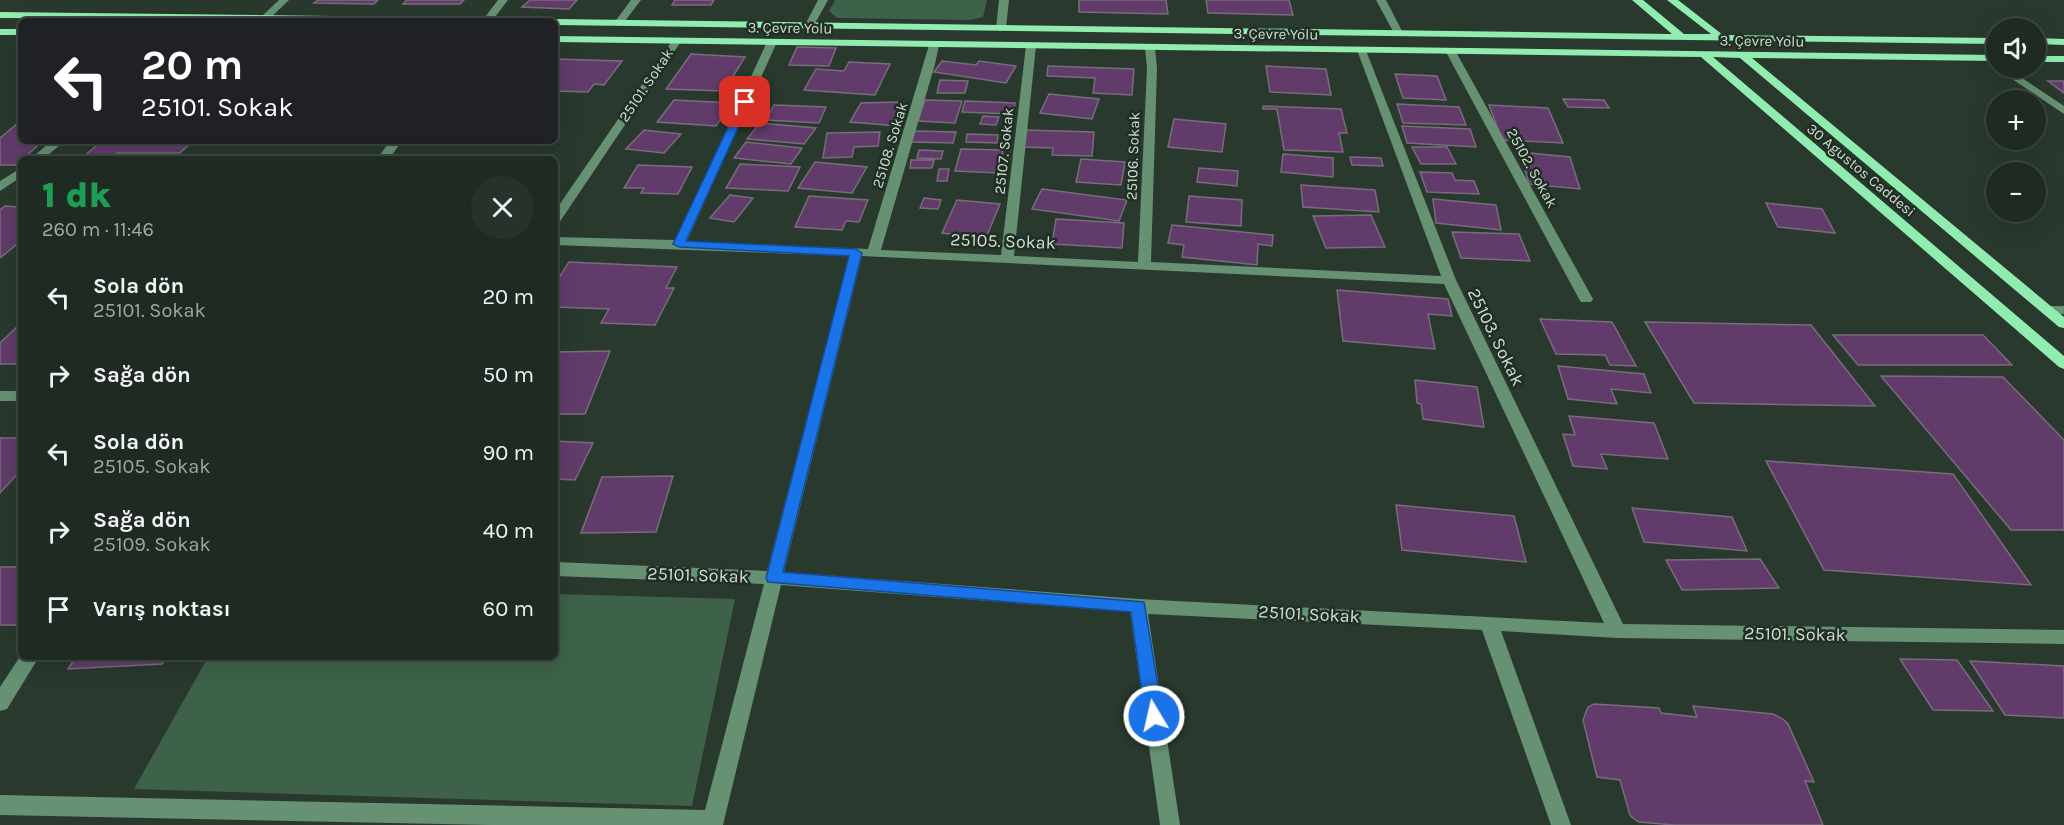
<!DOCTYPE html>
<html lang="tr">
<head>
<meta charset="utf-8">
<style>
	body { margin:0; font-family:Karla,sans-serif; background:#27332a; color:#f1f3f6; height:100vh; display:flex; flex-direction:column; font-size:22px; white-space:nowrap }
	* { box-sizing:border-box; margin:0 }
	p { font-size:20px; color:#a1a7a5 }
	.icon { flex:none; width:33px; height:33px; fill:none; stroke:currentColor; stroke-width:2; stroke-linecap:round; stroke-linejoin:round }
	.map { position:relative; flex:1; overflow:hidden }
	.details { position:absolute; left:18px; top:156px; width:540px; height:504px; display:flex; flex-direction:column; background:#1f2b22; border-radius:9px; box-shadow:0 6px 24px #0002,0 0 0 2px #3c4740 }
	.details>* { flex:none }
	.hud { position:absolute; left:18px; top:18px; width:540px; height:126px; border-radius:9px; box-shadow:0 6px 24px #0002,0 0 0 2px #3c4740; background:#202124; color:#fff; overflow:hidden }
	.tools { position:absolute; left:1986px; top:18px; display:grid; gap:12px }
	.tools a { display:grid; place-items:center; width:60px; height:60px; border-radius:50%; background:#1f2b22; box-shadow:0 6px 24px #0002,0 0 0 2px #3c4740; font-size:30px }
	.pin { position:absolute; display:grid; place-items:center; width:51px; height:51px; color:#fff; margin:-26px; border-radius:12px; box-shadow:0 3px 9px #0006 }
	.me { position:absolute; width:66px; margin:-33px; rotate:351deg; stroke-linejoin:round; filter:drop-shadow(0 0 4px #0008) }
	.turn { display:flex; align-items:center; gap:21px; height:126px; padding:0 24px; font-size:27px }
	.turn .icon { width:78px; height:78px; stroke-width:2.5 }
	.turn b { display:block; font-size:42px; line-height:51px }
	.round { display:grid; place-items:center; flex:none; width:63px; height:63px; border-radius:32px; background:#27332a }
	.summary { display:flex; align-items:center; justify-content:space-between; height:102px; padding:0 24px }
	h1 { font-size:36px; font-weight:800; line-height:45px; color:#1e9e55 }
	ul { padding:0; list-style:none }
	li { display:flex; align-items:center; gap:18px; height:78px; padding:0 24px }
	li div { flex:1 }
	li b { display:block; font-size:22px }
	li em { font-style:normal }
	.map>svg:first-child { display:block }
	.green { fill:#3d6149 }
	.building { fill:#613c6a; stroke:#796c7c; stroke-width:1.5 }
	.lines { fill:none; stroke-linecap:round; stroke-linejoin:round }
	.minor { fill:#669173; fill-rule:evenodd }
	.major { fill:#91edaf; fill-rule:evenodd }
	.route { fill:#1a73e8; stroke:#114b97; stroke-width:1.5 }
	.labels { text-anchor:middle; stroke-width:5; stroke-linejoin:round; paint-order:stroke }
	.far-street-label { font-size:15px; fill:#d2dcd4; stroke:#1f2f24 }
	.street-label { font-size:18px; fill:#d2dcd4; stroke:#1f2f24 }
</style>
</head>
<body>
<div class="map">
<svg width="2064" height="825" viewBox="0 0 2064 825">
	<rect width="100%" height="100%" fill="#29392e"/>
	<path class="green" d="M 835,0 L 987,0 L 983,17 L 970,20 L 837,18 L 829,11 Z
		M 555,594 L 735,599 L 692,806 L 134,789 L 208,657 L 555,657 Z"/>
	<path class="building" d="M 318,0 L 378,0 L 374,4 L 314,3 Z
		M 407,0 L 464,0 L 460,4 L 403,4 Z
		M 530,0 L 577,0 L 569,9 L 522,7 Z
		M 675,0 L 714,0 L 711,5 L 672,5 Z
		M 1079,0 L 1166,0 L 1168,14 L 1079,12 Z
		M 1206,0 L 1289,0 L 1293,15 L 1208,13 Z
		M 797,47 L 836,48 L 829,66 L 789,65 Z
		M 691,54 L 745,57 L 724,91 L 666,89 Z
		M 555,59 L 622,61 L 604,85 L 594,84 L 588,92 L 555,91 Z
		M 942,61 L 976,65 L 979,61 L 1016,66 L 1006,83 L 934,72 Z
		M 849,62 L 890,64 L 875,95 L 804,90 L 816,69 L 844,71 Z
		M 1048,66 L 1134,69 L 1132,95 L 1093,93 L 1095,78 L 1047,76 Z
		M 1266,66 L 1326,69 L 1331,95 L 1270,92 Z
		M 1395,74 L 1437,76 L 1446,100 L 1403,98 Z
		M 940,80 L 968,81 L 965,93 L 937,93 Z
		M 2048,81 L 2064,81 L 2064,93 Z
		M 1049,94 L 1099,99 L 1092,119 L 1040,113 Z
		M 1563,99 L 1604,100 L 1609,108 L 1568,107 Z
		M 674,100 L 732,103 L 716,126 L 657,122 Z
		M 925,100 L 962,101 L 955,123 L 918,121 Z
		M 965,101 L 1015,103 L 1013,114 L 962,112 Z
		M 899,102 L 897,126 L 850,122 L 861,103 Z
		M 1397,104 L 1459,107 L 1466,125 L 1403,123 Z
		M 774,105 L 826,107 L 819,123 L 766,120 Z
		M 1489,105 L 1548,108 L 1563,143 L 1502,140 Z
		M 1263,106 L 1341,109 L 1347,133 L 1339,133 L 1343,152 L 1284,150 L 1277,109 L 1263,109 Z
		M 983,116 L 999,117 L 996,125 L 980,124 Z
		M 1174,119 L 1226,124 L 1222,152 L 1168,147 Z
		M 18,123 L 21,123 L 21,141 L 43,141 L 16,165 L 0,165 L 0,138 Z
		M 760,123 L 816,128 L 804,144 L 747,139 Z
		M 1402,126 L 1470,129 L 1476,147 L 1407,143 Z
		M 644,130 L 681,134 L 664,153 L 626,149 Z
		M 1025,130 L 1094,132 L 1092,156 L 1052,155 L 1053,148 L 1022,147 Z
		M 914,131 L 956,132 L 953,143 L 911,142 Z
		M 880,132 L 878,146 L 854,147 L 852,157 L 823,158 L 827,133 Z
		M 967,134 L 998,135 L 997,143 L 966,142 Z
		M 102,141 L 193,141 L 180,153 L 117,153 L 112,157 L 83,157 Z
		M 746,142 L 802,148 L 791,164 L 734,158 Z
		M 1412,147 L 1447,147 L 1456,164 L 1421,164 Z
		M 961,149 L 1003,150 L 999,173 L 955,171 Z
		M 919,150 L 943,151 L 941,159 L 917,158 Z
		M 1520,152 L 1570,157 L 1580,189 L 1529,184 Z
		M 1283,154 L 1333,158 L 1333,177 L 1281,172 Z
		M 1350,157 L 1381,158 L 1383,166 L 1352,165 Z
		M 1081,159 L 1125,162 L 1121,185 L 1076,182 Z
		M 911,160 L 934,160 L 932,168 L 910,168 Z
		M 815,162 L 867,167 L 852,193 L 798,188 Z
		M 740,164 L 800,167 L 788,191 L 726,188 Z
		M 638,165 L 692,167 L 678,194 L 641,193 L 644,188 L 624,188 Z
		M 1199,168 L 1238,171 L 1237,186 L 1197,182 Z
		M 939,169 L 949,169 L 947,181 L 937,181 Z
		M 1420,172 L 1452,173 L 1455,180 L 1474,181 L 1479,194 L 1427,192 Z
		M 1301,185 L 1375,190 L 1379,212 L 1303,207 Z
		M 1042,189 L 1127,200 L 1119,221 L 1032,209 Z
		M 730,195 L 753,198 L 734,222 L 710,218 Z
		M 809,196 L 868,200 L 859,222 L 846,221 L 842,230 L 795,227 Z
		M 1189,196 L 1242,200 L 1241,226 L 1186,222 Z
		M 924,198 L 941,200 L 938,209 L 920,208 Z
		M 1433,199 L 1496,205 L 1501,230 L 1436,223 Z
		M 957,200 L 1000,204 L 986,238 L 942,233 Z
		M 1766,203 L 1822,209 L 1835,233 L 1778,227 Z
		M 5,206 L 21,207 L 21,241 L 0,258 L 0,210 Z
		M 1371,215 L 1385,247 L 1326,248 L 1313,216 Z
		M 1056,219 L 1124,223 L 1122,248 L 1052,244 Z
		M 1172,225 L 1273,235 L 1272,246 L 1258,244 L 1257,265 L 1182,257 L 1184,245 L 1168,243 Z
		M 1452,232 L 1519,234 L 1530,261 L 1461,258 Z
		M 569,262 L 677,267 L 666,288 L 674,288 L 655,325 L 601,323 L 609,309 L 555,307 L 555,284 Z
		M 1337,290 L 1448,299 L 1452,316 L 1428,314 L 1435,349 L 1343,341 Z
		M 1540,319 L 1612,322 L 1636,366 L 1610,365 L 1605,355 L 1556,354 Z
		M 1645,322 L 1811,325 L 1875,406 L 1694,403 Z
		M 21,323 L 21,364 L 0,364 L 0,343 Z
		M 1833,335 L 1983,335 L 2012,365 L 1858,365 Z
		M 610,351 L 585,414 L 555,414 L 555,352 Z
		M 1558,366 L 1644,374 L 1651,393 L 1611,389 L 1617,404 L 1568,399 Z
		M 1881,376 L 2003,377 L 2064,440 L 2064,530 L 2011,530 Z
		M 1415,380 L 1477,387 L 1484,427 L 1423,419 L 1421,404 L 1417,403 Z
		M 1569,416 L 1654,423 L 1668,459 L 1601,454 L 1607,469 L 1573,466 L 1563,434 L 1575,435 Z
		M 0,438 L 21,438 L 21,470 L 0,493 Z
		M 555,441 L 593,443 L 575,480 L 555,479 Z
		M 1766,461 L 1953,474 L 2031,585 L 1824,570 Z
		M 673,476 L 656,532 L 581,533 L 602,477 Z
		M 1396,505 L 1514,516 L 1526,562 L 1402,550 Z
		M 1632,508 L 1732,517 L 1747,551 L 1644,542 Z
		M 1760,559 L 1779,588 L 1682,590 L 1666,560 Z
		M 0,567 L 21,567 L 21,625 L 0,625 Z
		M 76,657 L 166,657 L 162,664 L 68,669 Z
		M 1900,659 L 1957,660 L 1993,711 L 1933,710 Z
		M 1970,661 L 2064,666 L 2064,718 L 2005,715 Z
		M 1594,704 L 1659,708 L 1661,713 L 1697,717 L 1693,706 L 1773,714 L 1783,719 L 1788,724 L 1814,782 L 1805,781 L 1823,825 L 1674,825 L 1639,822 L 1634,819 L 1630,815 L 1620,780 L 1597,777 L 1583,720 L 1588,707 Z"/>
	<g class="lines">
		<path class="minor" d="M 279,0 L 289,0 L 268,20 L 262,20 L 262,16 Z
			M 498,0 L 508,0 L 492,21 L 482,21 Z
			M 631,0 L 641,0 L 622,25 L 616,25 L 614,23 Z
			M 818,0 L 828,0 L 813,27 L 807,27 L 805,25 Z
			M 999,0 L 1009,0 L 1006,28 L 1001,31 L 996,28 Z
			M 1376,0 L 1386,0 L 1403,33 L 1401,35 L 1395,35 Z
			M 674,38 L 682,40 L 559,223 L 555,224 L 555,211 Z
			M 772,39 L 777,42 L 687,241 L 868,249 L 929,45 L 934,42 L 939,45 L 935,64 L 881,250 L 1001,255 L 1026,46 L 1031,43 L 1036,46 L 1014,256 L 1138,262 L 1147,68 L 1145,48 L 1150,45 L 1155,48 L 1157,68 L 1151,262 L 1441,276 L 1357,50 L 1365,48 L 1456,280 L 1623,624 L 2064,630 L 2064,644 L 1617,638 L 1501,631 L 1571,825 L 1551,825 L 1482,630 L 1148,614 L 1180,825 L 1160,825 L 1130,612 L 781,585 L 723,825 L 490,825 L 0,815 L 0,795 L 705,810 L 764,584 L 555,576 L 555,562 L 767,571 L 849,256 L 555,245 L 555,237 L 675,240 L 767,42 ZM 862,256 L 1444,284 L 1604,623 L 1138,599 L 784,572 Z
			M 1448,50 L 1456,52 L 1593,299 L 1591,302 L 1581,302 L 1579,299 L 1446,52 Z
			M 1996,68 L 2007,68 L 2064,106 L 2064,114 Z
			M 52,141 L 65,141 L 43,159 L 30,159 Z
			M 390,141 L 402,141 L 389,159 L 377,159 Z
			M 21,168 L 21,177 L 0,191 L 0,181 Z
			M 2047,306 L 2064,306 L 2064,314 L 2042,313 L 2040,310 L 2042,307 Z
			M 0,391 L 21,391 L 21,401 L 0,401 Z
			M 21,655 L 39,657 L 7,709 L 0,711 L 0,687 Z"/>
		<path class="major" d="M 1632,0 L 1643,0 L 1684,34 L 1711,34 L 1667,0 L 1678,0 L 1723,35 L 1996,38 L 1996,44 L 555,25 L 555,21 L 551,21 L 555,19 L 1672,34 Z
			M 0,12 L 492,18 L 497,21 L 0,18 Z
			M 0,29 L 21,29 L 21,35 L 0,35 Z
			M 555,36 L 1996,55 L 1996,61 L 1752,58 L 2064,317 L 2064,328 L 2059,327 L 1740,58 L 1713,57 L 2064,356 L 2064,369 L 2059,367 L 1701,57 L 555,42 Z
			M 2036,38 L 2064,39 L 2064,45 L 2036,44 Z
			M 2036,56 L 2064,56 L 2064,62 L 2036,62 Z"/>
	</g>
	<path class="route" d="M 745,99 L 750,102 L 686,241 L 856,249 L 862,253 L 783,572 L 1144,602 L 1163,716 L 1160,721 L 1154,723 L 1148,721 L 1145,716 L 1131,612 L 768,582 L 766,578 L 849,256 L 679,247 L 673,244 L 740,102 Z"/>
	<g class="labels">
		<g class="far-street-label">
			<text transform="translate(790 28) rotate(1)" y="5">3. Çevre Yolu</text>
			<text transform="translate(1276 34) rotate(1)" y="5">3. Çevre Yolu</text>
			<text transform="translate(1762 41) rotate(1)" y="5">3. Çevre Yolu</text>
			<text transform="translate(646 85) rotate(-56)" y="5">25101. Sokak</text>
			<text transform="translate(890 145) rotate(-73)" y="5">25108. Sokak</text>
			<text transform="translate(1004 151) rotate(-84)" y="5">25107. Sokak</text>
			<text transform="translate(1133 156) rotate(-88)" y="5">25106. Sokak</text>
			<text transform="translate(1532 168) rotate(61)" y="5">25102. Sokak</text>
			<text transform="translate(1861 170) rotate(40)" y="5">30 Agustos Caddesi</text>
		</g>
		<g class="street-label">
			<text transform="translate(1003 241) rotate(2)" y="6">25105. Sokak</text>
			<text transform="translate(1496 337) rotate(64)" y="6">25103. Sokak</text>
			<text transform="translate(698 575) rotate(2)" y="6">25101. Sokak</text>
			<text transform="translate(1309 614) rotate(3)" y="6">25101. Sokak</text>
			<text transform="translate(1795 634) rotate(1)" y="6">25101. Sokak</text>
		</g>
	</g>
</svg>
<div class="tools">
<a><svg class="icon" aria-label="sound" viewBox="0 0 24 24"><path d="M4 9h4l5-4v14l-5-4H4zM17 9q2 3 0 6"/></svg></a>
<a>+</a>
<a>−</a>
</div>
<div class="pin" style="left:745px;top:102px;background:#d93025"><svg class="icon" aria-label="arrive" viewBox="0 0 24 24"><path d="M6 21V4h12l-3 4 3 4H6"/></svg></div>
<svg class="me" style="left:1154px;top:716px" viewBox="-20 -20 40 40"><circle r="17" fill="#1a73e8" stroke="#fff" stroke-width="3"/><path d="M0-11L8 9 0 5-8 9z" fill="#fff"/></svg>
<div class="hud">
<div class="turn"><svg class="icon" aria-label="left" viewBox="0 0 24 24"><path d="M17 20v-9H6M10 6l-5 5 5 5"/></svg><div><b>20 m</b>25101. Sokak</div></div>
</div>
<section class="details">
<div class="summary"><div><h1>1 dk</h1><p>260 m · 11:46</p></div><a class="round"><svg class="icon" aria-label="close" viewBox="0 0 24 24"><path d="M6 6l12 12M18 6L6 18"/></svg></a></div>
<ul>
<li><svg class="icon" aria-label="left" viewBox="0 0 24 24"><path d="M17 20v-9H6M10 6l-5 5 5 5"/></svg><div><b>Sola dön</b><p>25101. Sokak</p></div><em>20 m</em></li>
<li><svg class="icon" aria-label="right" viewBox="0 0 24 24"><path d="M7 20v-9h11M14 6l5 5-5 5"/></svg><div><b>Sağa dön</b></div><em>50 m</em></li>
<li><svg class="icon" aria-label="left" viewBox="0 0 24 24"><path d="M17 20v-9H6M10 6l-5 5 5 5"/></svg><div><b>Sola dön</b><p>25105. Sokak</p></div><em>90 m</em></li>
<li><svg class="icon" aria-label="right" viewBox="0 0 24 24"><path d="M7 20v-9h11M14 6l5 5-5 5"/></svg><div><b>Sağa dön</b><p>25109. Sokak</p></div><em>40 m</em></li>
<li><svg class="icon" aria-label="arrive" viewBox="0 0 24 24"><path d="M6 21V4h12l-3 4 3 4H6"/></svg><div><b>Varış noktası</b></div><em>60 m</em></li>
</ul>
</section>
</div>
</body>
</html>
